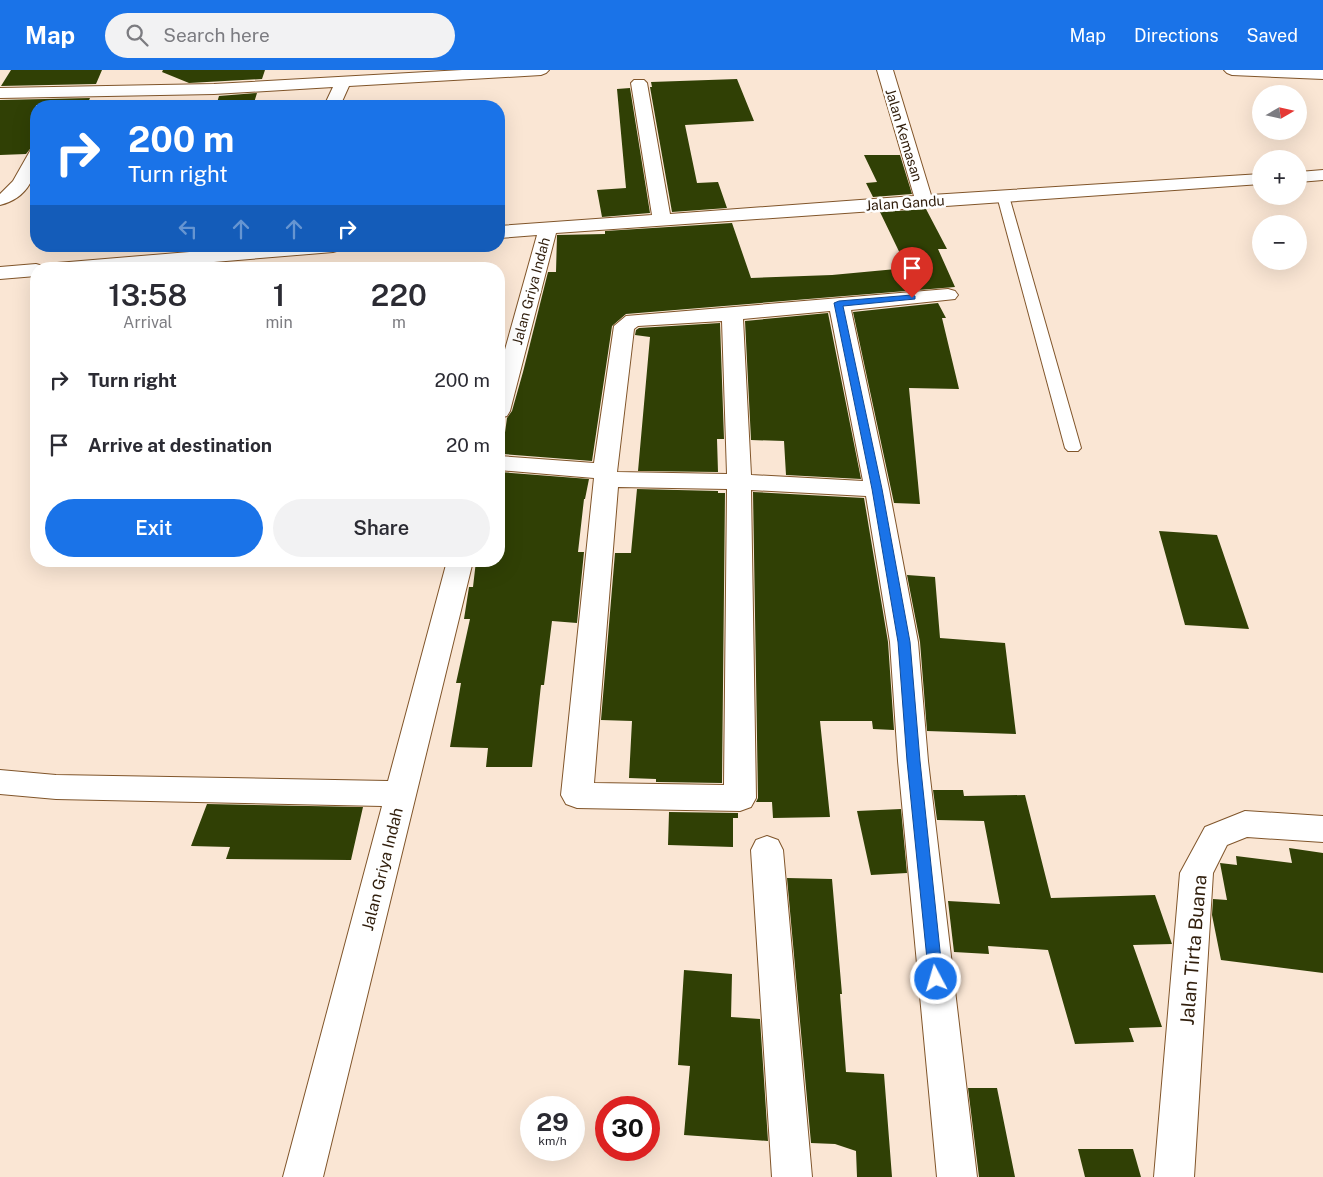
<!DOCTYPE html>
<html lang="en">
<head>
<meta charset="utf-8">
<style>
	body { margin:0; font-family:"Public Sans",sans-serif; background:#f2f2f3; color:#2b2b33; height:100vh; display:flex; flex-direction:column; font-size:19px; white-space:nowrap }
	* { box-sizing:border-box; margin:0 }
	p { font-size:16px; color:#7c7c81 }
	.icon { flex:none; width:28px; height:28px; fill:none; stroke:currentColor; stroke-width:2; stroke-linecap:round; stroke-linejoin:round }
	.map { position:relative; flex:1; overflow:hidden }
	.drawer { position:absolute; left:30px; top:192px; width:475px; height:305px; display:flex; flex-direction:column; background:#fff; border-radius:20px; box-shadow:0 5px 20px #0002 }
	.drawer>* { flex:none }
	.top-card { position:absolute; left:30px; top:30px; width:475px; height:152px; border-radius:20px; box-shadow:0 5px 20px #0002; background:#1a73e8; color:#fff; overflow:hidden }
	.needle { width:32px; rotate:81deg }
	.tools { position:absolute; left:1252px; top:15px; display:grid; gap:10px }
	.tools a { display:grid; place-items:center; width:55px; height:55px; border-radius:50%; background:#fff; box-shadow:0 5px 20px #0002; font-size:25px }
	.speed { position:absolute; left:520px; top:1026px; display:flex; gap:10px; font-size:25px; font-weight:700; text-align:center }
	.speed>* { display:grid; place-content:center; width:65px; height:65px; border-radius:50%; background:#fff; box-shadow:0 5px 20px #0002; line-height:1 }
	.speed small { font-size:12px; font-weight:400 }
	.speed .limit { border:8px solid #d22; background:#fff; color:#111 }
	.pin { position:absolute; display:grid; place-items:center; width:42px; height:42px; color:#fff; margin:-51px -21px; border-radius:50% 50% 50% 0; rotate:-45deg; box-shadow:0 0 5px #0007 }
	.pin .icon { rotate:45deg }
	.me { position:absolute; width:55px; margin:-28px; rotate:354deg; stroke-linejoin:round; filter:drop-shadow(0 0 4px #0008) }
	.turn { display:flex; align-items:center; gap:18px; height:105px; padding:0 15px; font-size:22px }
	.turn .icon { width:65px; height:65px; stroke-width:2.5 }
	.turn b { display:block; font-size:35px; line-height:42px }
	.lanes { display:flex; align-items:center; height:48px; padding:0 15px; background:#0003; justify-content:center; gap:25px; direction:ltr }
	.lanes .off { opacity:.35 }
	.eta { display:flex; justify-content:space-evenly; align-items:center; height:85px; text-align:center }
	.eta b { font-size:30px; font-weight:600; line-height:35px }
	.primary-button { display:flex; gap:10px; margin-top:auto; padding:10px 15px }
	.primary-button a { flex:1; height:58px; border-radius:30px; background:#1a73e8; color:#fff; font-size:20px; font-weight:600; line-height:58px; text-align:center }
	.primary-button a+a { background:#f2f2f3; color:#2b2b33 }
	ul { padding:0; list-style:none }
	li { display:flex; align-items:center; gap:15px; height:65px; padding:0 15px }
	li div { flex:1 }
	li b { display:block; font-size:19px }
	li em { font-style:normal }
	header { display:flex; align-items:center; gap:30px; box-sizing:border-box; height:70px; padding:0 25px; background:#1a73e8; color:#fff }
	header strong { font-size:24px }
	nav { display:flex; gap:28px; margin-inline-start:auto; font-size:18px }
	.search { width:350px; height:45px; background:#f2f2f3; display:flex; align-items:center; gap:12px; box-sizing:border-box; padding:0 18px; border-radius:28px; color:#7c7c81; font-size:19px }
	.map>svg:first-child { display:block }
	.building { fill:#304005 }
	.lines { fill:none; stroke-linecap:round; stroke-linejoin:round }
	.service-casing { stroke:#80552a; stroke-width:2 }
	.minor-casing { stroke:#80552a; stroke-width:2 }
	.service { fill:#fff; fill-rule:evenodd }
	.minor { fill:#fff; fill-rule:evenodd }
	.route { fill:#1a73e8; stroke:#114b97 }
	.labels { text-anchor:middle; stroke-width:5; stroke-linejoin:round; paint-order:stroke }
	.far-street-label { font-size:14px; fill:#301e0c; stroke:#fff }
	.street-label { font-size:16px; fill:#301e0c; stroke:#fff }
	.near-street-label { font-size:19px; fill:#301e0c; stroke:#fff }
</style>
</head>
<body>
<header>
<strong>Map</strong>
<div class="search"><svg class="icon" aria-label="search" viewBox="0 0 24 24"><circle cx="10" cy="10" r="6"/><path d="M15 15l6 6"/></svg>Search here</div>
<nav><a>Map</a><a>Directions</a><a>Saved</a></nav>
</header>
<div class="map">
<svg width="1323" height="1107" viewBox="0 0 1323 1107">
	<rect width="100%" height="100%" fill="#fae6d4"/>
	<path class="building" d="M 11,0 L 102,0 L 96,14 L 1,16 Z
		M 163,0 L 265,0 L 262,9 L 189,13 L 162,2 Z
		M 737,9 L 754,51 L 685,55 L 697,113 L 718,112 L 727,138 L 672,142 L 650,17 L 652,17 L 651,12 Z
		M 630,18 L 650,143 L 602,147 L 597,120 L 626,118 L 617,19 Z
		M 257,23 L 253,36 L 216,36 L 219,26 Z
		M 90,28 L 87,35 L 36,35 L 36,78 L 30,79 L 26,84 L 0,85 L 0,30 Z
		M 864,85 L 900,85 L 912,124 L 873,127 L 866,113 L 877,112 Z
		M 926,139 L 947,179 L 938,179 L 955,217 L 626,244 L 612,256 L 592,391 L 502,384 L 507,348 L 512,341 L 523,302 L 548,202 L 556,202 L 557,165 L 605,164 L 605,161 L 732,153 L 751,208 L 832,205 L 907,198 L 880,142 Z
		M 938,233 L 946,248 L 942,248 L 959,319 L 909,318 L 920,434 L 894,433 L 853,242 Z
		M 828,243 L 861,409 L 786,405 L 784,371 L 751,370 L 745,251 Z
		M 720,253 L 724,369 L 717,369 L 718,402 L 638,401 L 650,267 L 635,265 L 636,260 L 639,258 Z
		M 499,402 L 589,409 L 585,429 L 584,429 L 578,482 L 584,482 L 577,553 L 552,551 L 544,615 L 541,615 L 532,697 L 486,697 L 488,678 L 450,677 L 461,613 L 456,613 L 470,549 L 464,549 L 469,517 L 473,517 L 476,491 L 499,491 Z
		M 637,419 L 718,421 L 718,423 L 725,423 L 722,713 L 656,712 L 656,709 L 629,708 L 632,651 L 601,650 L 615,483 L 631,483 Z
		M 753,422 L 864,428 L 888,572 L 894,660 L 873,659 L 872,651 L 820,651 L 830,747 L 773,748 L 772,732 L 756,732 L 758,728 Z
		M 1159,461 L 1217,465 L 1249,559 L 1185,555 Z
		M 907,505 L 935,507 L 940,568 L 1005,573 L 1016,664 L 927,661 L 920,572 Z
		M 933,720 L 963,720 L 964,726 L 1025,725 L 1051,828 L 1155,825 L 1172,874 L 1133,875 L 1162,957 L 1129,958 L 1134,972 L 1075,974 L 1048,880 L 988,876 L 989,884 L 954,882 L 948,831 L 1000,834 L 984,751 L 937,750 Z
		M 207,734 L 363,737 L 351,790 L 226,789 L 230,777 L 191,776 Z
		M 901,739 L 907,803 L 871,805 L 857,741 Z
		M 669,742 L 738,743 L 738,748 L 733,748 L 733,777 L 668,775 Z
		M 1289,778 L 1323,783 L 1323,903 L 1221,890 L 1212,845 L 1213,829 L 1227,830 L 1220,793 L 1237,795 L 1236,786 L 1292,793 Z
		M 787,808 L 832,809 L 842,924 L 840,924 L 846,1002 L 884,1004 L 892,1107 L 857,1107 L 856,1081 L 835,1074 L 811,1073 Z
		M 684,900 L 732,904 L 731,947 L 760,949 L 768,1071 L 684,1065 L 690,996 L 678,995 Z
		M 968,1018 L 997,1018 L 1015,1107 L 979,1107 Z
		M 1078,1079 L 1133,1079 L 1141,1107 L 1085,1107 Z"/>
	<g class="lines">
		<defs>
			<path id="service" d="M 1003,123 L 1009,126 L 1081,378 L 1078,381 L 1068,381 L 1065,378 L 997,126 Z"/>
			<path id="minor" d="M 462,0 L 549,0 L 546,3 L 541,5 L 349,16 L 340,36 L 324,36 L 333,17 L 214,24 L 0,28 L 0,18 L 214,14 Z
				M 877,0 L 893,0 L 931,125 L 1261,104 L 1261,114 L 556,163 L 510,341 L 507,346 L 499,348 L 499,301 L 537,165 L 499,168 L 499,156 L 652,145 L 631,13 L 634,10 L 644,10 L 647,13 L 670,144 L 914,126 Z
				M 1224,0 L 1323,0 L 1323,9 L 1232,5 L 1227,3 Z
				M 36,80 C 38,106 28,128 0,135 L 0,124 L 13,111 L 30,81 Z
				M 1323,100 L 1323,110 L 1299,112 L 1299,102 Z
				M 261,176 L 342,176 L 340,180 L 333,182 L 130,199 L 47,199 L 50,195 L 57,193 Z
				M 36,194 L 43,196 L 45,199 L 36,199 L 36,206 L 0,209 L 0,197 Z
				M 948,219 L 955,221 L 958,225 L 955,229 L 851,240 L 889,419 L 918,572 L 928,691 L 977,1107 L 937,1107 L 898,691 L 890,572 L 866,426 L 751,420 L 756,728 L 751,737 L 740,741 L 577,738 L 566,734 L 561,725 L 594,408 L 499,400 L 499,386 L 594,393 L 614,256 L 626,246 ZM 830,241 L 863,411 L 751,405 L 743,249 ZM 722,251 L 727,404 L 617,402 L 634,259 L 638,256 ZM 618,417 L 727,419 L 724,715 L 594,713 Z
				M 447,491 L 473,491 L 323,1107 L 283,1107 L 382,736 L 56,729 L 0,724 L 0,700 L 56,705 L 388,711 Z
				M 1245,741 L 1323,746 L 1323,772 L 1247,767 L 1227,775 L 1213,803 L 1194,1107 L 1154,1107 L 1180,803 L 1205,757 Z
				M 767,766 L 778,770 L 783,780 L 812,1107 L 772,1107 L 751,780 L 756,770 Z"/>
		</defs>
		<use href="#service" class="service-casing"/>
		<use href="#minor" class="minor-casing"/>
		<use href="#service" class="service"/>
		<use href="#minor" class="minor"/>
	</g>
	<path class="route" d="M 912,225 L 915,226 L 915,229 L 843,236 L 882,419 L 910,572 L 920,691 L 943,909 L 941,914 L 936,916 L 931,914 L 929,909 L 907,691 L 898,572 L 872,419 L 834,233 L 839,231 Z"/>
	<g class="labels">
		<g class="far-street-label">
			<text transform="translate(904 65) rotate(73)" y="5">Jalan Kemasan</text>
			<text transform="translate(905 133) rotate(-4)" y="5">Jalan Gandu</text>
			<text transform="translate(531 221) rotate(-75)" y="5">Jalan Griya Indah</text>
		</g>
		<g class="street-label">
			<text transform="translate(382 799) rotate(-76)" y="6">Jalan Griya Indah</text>
		</g>
		<g class="near-street-label">
			<text transform="translate(1193 880) rotate(-85)" y="7">Jalan Tirta Buana</text>
		</g>
	</g>
</svg>
<div class="tools">
<a><svg class="needle" viewBox="-14 -14 28 28"><path d="M0-13l5 13h-10z" fill="#e53935"/><path d="M0 13l5-13h-10z" fill="#7c7c81"/></svg></a>
<a>+</a>
<a>−</a>
</div>
<div class="speed"><div>29<small>km/h</small></div><div class="limit">30</div></div>
<div class="pin" style="left:912px;top:228px;background:#d93025"><svg class="icon" aria-label="arrive" viewBox="0 0 24 24"><path d="M6 21V4h12l-3 4 3 4H6"/></svg></div>
<svg class="me" style="left:936px;top:909px" viewBox="-20 -20 40 40"><circle r="17" fill="#1a73e8" stroke="#fff" stroke-width="3"/><path d="M0-11L8 9 0 5-8 9z" fill="#fff"/></svg>
<div class="top-card">
<div class="turn"><svg class="icon" aria-label="right" viewBox="0 0 24 24"><path d="M7 20v-9h11M14 6l5 5-5 5"/></svg><div><b>200 m</b>Turn right</div></div>
<div class="lanes"><svg class="icon off" aria-label="left" viewBox="0 0 24 24"><path d="M17 20v-9H6M10 6l-5 5 5 5"/></svg><svg class="icon off" aria-label="ahead" viewBox="0 0 24 24"><path d="M12 20V5M6 11l6-6 6 6"/></svg><svg class="icon off" aria-label="ahead" viewBox="0 0 24 24"><path d="M12 20V5M6 11l6-6 6 6"/></svg><svg class="icon" aria-label="right" viewBox="0 0 24 24"><path d="M7 20v-9h11M14 6l5 5-5 5"/></svg></div>
</div>
<section class="drawer">
<div class="eta">
<div><b>13:58</b><p>Arrival</p></div>
<div><b>1</b><p>min</p></div>
<div><b>220</b><p>m</p></div>
</div>
<ul>
<li><svg class="icon" aria-label="right" viewBox="0 0 24 24"><path d="M7 20v-9h11M14 6l5 5-5 5"/></svg><div><b>Turn right</b></div><em>200 m</em></li>
<li><svg class="icon" aria-label="arrive" viewBox="0 0 24 24"><path d="M6 21V4h12l-3 4 3 4H6"/></svg><div><b>Arrive at destination</b></div><em>20 m</em></li>
</ul>
<div class="primary-button"><a>Exit</a><a>Share</a></div>
</section>
</div>
</body>
</html>
